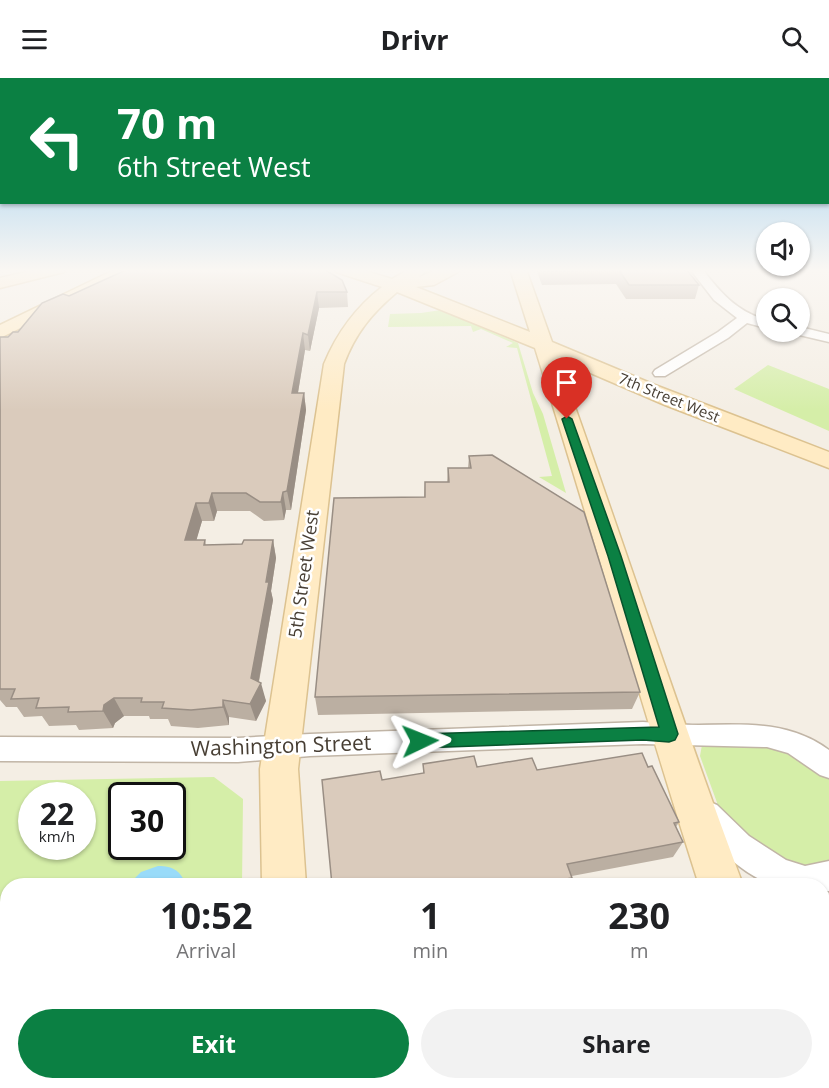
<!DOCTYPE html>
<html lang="en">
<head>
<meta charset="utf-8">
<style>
	body { margin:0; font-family:"Open Sans",sans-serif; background:#f2f2f2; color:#202124; height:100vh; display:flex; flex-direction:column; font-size:22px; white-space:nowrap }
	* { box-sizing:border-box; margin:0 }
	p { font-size:20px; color:#757577 }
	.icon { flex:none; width:33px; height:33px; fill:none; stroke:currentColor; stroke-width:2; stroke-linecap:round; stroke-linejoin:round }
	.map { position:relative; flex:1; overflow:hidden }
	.drawer { position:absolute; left:0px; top:800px; width:830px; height:212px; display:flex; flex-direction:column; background:#fff; border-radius:24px 24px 0 0; box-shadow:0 2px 4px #0004 }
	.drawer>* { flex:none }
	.top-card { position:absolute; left:0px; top:0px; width:830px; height:126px; box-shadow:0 2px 4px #0004; background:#0b8043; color:#fff; overflow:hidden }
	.tools { position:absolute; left:756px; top:144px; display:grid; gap:12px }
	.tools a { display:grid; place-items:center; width:54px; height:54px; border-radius:50%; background:#fff; box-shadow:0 2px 4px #0004; font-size:30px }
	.speed { position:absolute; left:18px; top:704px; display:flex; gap:12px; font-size:30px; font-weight:700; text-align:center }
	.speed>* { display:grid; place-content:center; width:78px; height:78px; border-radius:50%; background:#fff; box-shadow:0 2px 4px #0004; line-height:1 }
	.speed small { font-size:15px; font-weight:400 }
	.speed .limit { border:3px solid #111; border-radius:9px; background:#fff; color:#111 }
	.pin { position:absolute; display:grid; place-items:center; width:51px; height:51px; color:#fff; margin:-62px -26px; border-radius:50% 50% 50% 0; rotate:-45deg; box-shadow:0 0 6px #0007 }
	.pin .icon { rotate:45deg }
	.me { position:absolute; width:66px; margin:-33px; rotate:88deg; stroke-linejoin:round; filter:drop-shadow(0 0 4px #0008) }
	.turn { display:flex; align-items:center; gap:21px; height:126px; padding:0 18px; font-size:27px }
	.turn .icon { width:78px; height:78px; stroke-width:2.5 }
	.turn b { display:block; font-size:42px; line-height:51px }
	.eta { display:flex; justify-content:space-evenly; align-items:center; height:102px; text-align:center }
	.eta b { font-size:36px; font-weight:700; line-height:42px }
	.action { display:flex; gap:12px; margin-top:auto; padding:12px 18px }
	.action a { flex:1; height:69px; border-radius:36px; background:#0b8043; color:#fff; font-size:24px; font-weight:700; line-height:69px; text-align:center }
	.action a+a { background:#f2f2f2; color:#202124 }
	header { display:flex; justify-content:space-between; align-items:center; height:78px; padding:0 18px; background:#fff; font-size:27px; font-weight:700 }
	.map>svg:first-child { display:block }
	.green { fill:#d5eea8; fill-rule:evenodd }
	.water { fill:#99dbf9 }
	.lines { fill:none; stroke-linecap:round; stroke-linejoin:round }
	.street-casing { stroke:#c1b5a6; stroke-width:3 }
	.secondary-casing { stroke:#dcc290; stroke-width:3 }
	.street { fill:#fff; fill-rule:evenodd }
	.secondary { fill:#ffebc4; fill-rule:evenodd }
	.wall { fill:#bbafa2 }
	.shaded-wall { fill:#998e84 }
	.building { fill:#dacbbc; stroke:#998e84; stroke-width:1.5 }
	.route { fill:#0b8043; stroke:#07532c; stroke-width:1.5 }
	.labels { text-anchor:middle; stroke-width:5; stroke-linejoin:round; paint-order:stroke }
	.far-street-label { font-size:15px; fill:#473e33; stroke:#fff }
	.street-label { font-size:18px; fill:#473e33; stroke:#fff }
	.near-street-label { font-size:21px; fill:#473e33; stroke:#fff }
</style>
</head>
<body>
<header><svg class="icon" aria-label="menu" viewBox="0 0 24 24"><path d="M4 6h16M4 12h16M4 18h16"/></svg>Drivr<svg class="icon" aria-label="search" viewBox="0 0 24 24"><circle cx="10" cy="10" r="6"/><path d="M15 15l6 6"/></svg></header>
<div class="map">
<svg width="829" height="1010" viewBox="0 0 829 1010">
	<rect width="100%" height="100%" fill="#f4eee4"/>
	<path class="green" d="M 441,232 L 518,265 L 533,315 L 543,336 L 566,415 L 539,399 L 552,398 L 517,270 L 506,269 L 513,265 L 481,251 L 473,254 L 471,248 L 388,249 L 390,236 L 421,235 Z
		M 768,287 L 829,311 L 829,353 L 734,311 Z
		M 702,667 L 777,668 L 818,689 L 829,700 L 829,784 L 802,789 L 765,778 L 719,730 L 700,678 Z
		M 214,699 L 243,721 L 242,807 L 8,807 L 8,1004 L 65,1004 L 48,1010 L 0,1010 L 0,703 ZM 32,717 L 82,717 L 82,768 L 32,768 ZM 122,717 L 172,717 L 172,768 L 122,768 Z"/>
	<path class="water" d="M 158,788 C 173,788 181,793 186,807 L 128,807 L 141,794 Z"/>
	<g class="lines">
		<defs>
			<path id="street" d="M 690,191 L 702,191 C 721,215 736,233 766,242 L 766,250 L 747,245 L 728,260 L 665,298 L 655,298 L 653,295 L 655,292 L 718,254 L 737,240 L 714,222 Z
				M 800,249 L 829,256 L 829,264 L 795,256 L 794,254 L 800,254 Z
				M 643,644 C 662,645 680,647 699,647 C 745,646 790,643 829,672 L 829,700 L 820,697 L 788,675 L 767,669 L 643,666 L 310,678 L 238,684 L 0,683 L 0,659 L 238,660 L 310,656 Z
				M 707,723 L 717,727 L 749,758 L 786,782 L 805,788 L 829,783 L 829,813 L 822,814 L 822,807 C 807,807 790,810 776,807 C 748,802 704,761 693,736 L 697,727 Z
				M 196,1004 L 245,1004 L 243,1010 L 193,1010 Z"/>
			<path id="secondary" d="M 38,191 L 66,191 L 64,194 L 0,210 L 0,200 Z
				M 116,191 L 137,191 L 135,194 L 0,260 L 0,247 Z
				M 334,191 L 359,191 L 392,201 L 409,191 L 428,191 L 419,199 L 439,191 L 460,191 L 458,194 L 434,207 L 416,209 L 530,254 L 510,191 L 526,191 L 552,264 L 655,307 L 829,374 L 829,390 L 665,327 L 558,281 C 621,456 678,633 743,807 L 699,807 C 642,629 591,449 535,270 L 397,214 C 372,235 355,256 344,286 L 298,691 L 306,807 L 262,807 L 260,691 L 324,286 C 337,255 355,230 382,209 L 336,194 Z
				M 829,833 L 829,889 L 822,892 L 822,836 Z
				M 273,1004 L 325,1004 L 326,1010 L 274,1010 Z
				M 723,1004 L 811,1004 L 813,1010 L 720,1010 Z"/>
		</defs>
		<use href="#street" class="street-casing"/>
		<use href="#secondary" class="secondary-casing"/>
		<use href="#street" class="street"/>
		<use href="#secondary" class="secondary"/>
	</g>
	<path class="wall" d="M 536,191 L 686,191 L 699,207 L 695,221 L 626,221 L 616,206 L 542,207 Z
		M 347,214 L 348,229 L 319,230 L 310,273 L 305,272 L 298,315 L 304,315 L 306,332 L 291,432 L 286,432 L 284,442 L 264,443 L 250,433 L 217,433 L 214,443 L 202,443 L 196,462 L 205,462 L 206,467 L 242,466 L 273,462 L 276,480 L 271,513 L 273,522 L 259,604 L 266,623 L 256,643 L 229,639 L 229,647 L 198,650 L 171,648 L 168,641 L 150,641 L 149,638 L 124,638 L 115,645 L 113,650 L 79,652 L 76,647 L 49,648 L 42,638 L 24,639 L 17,629 L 6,629 L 0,622 L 0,259 L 8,259 L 18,254 L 69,218 Z
		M 469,378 L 640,614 L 632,631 L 318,637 L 315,619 L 424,419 L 425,404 L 447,404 L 448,390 L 468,390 Z
		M 423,686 L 537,692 L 648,689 L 679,744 L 676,749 L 683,764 L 673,779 L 572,798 L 572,800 L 569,807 L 332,807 L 423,695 Z
		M 829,962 L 829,1009 L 822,989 L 822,975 Z"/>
	<path class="shaded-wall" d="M 317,214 L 319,230 L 310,273 L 308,257 Z
		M 303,255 L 305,272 L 295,332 L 292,315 Z
		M 304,315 L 306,332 L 291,432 L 287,413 Z
		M 283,414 L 286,432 L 284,442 L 281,424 Z
		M 212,415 L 217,433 L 214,443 L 209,425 Z
		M 196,425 L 202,443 L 191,481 L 185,462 Z
		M 273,462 L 276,480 L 271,513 L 273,522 L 257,613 L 261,605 L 266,623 L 256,643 L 250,626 L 251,600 Z
		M 114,620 L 124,638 L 115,645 L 113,650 L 103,633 L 104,627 Z
		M 223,622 L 229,639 L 229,647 L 223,629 Z"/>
	<path class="building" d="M 128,191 L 324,191 L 342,202 L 347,214 L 317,214 L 308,257 L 303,255 L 292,315 L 304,315 L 287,413 L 283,414 L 281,424 L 260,424 L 246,415 L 212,415 L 209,425 L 196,425 L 185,462 L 205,462 L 204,467 L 242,466 L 244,462 L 273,462 L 266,504 L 269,504 L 251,600 L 261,605 L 250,626 L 223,622 L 223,629 L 191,632 L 162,630 L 164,624 L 141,624 L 142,620 L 114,620 L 104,627 L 103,633 L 68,634 L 69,629 L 36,630 L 39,620 L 11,621 L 15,611 L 0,611 L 0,259 L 8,259 L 13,254 L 18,254 L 42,225 L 63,216 L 69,218 Z
		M 543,191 L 686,191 L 699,207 L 629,207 L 619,192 L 543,193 Z
		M 492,377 L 584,434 L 640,614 L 315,619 L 334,420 L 425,419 L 425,404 L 449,404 L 448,390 L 471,390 L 469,378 Z
		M 642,675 L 648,689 L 652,688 L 679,744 L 674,745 L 683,764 L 567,786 L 572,800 L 533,807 L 332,807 L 322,702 L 380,693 L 382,702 L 424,695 L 423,686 L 474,678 L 477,689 L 532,680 L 537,692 Z"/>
	<linearGradient id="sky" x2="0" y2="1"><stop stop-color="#88c4ef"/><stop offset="0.58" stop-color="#faf7f3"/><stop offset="1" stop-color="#faf7f3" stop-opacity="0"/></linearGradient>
	<rect width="829" height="332" fill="url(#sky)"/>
	<path class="route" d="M 567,338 L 572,341 L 621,478 L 678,656 L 675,662 L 669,664 L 643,662 L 420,670 L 414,668 L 411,663 L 414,658 L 420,656 L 659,649 L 608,478 L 562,341 Z"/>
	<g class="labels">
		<g class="far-street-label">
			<text transform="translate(669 320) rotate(22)" y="5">7th Street West</text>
		</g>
		<g class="street-label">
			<text transform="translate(304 496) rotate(-82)" y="6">5th Street West</text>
		</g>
		<g class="near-street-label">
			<text transform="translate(281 668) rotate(-2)" y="7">Washington Street</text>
		</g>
	</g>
</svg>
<div class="tools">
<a><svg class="icon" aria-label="sound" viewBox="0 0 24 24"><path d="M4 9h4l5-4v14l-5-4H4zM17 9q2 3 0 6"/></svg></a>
<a><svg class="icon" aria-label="search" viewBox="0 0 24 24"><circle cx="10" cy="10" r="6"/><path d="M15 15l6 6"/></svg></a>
</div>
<div class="speed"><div>22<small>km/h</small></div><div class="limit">30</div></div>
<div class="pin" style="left:567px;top:341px;background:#d93025"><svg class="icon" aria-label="arrive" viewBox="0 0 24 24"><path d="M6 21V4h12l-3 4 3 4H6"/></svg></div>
<svg class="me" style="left:420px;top:663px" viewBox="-20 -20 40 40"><path d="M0-17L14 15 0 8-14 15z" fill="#0b8043" stroke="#fff" stroke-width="4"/></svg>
<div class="top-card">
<div class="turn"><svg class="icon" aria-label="left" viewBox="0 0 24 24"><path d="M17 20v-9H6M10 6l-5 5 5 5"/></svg><div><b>70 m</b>6th Street West</div></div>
</div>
<section class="drawer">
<div class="eta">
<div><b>10:52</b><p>Arrival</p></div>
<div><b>1</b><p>min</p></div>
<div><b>230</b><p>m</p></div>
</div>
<div class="action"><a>Exit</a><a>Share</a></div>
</section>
</div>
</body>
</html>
